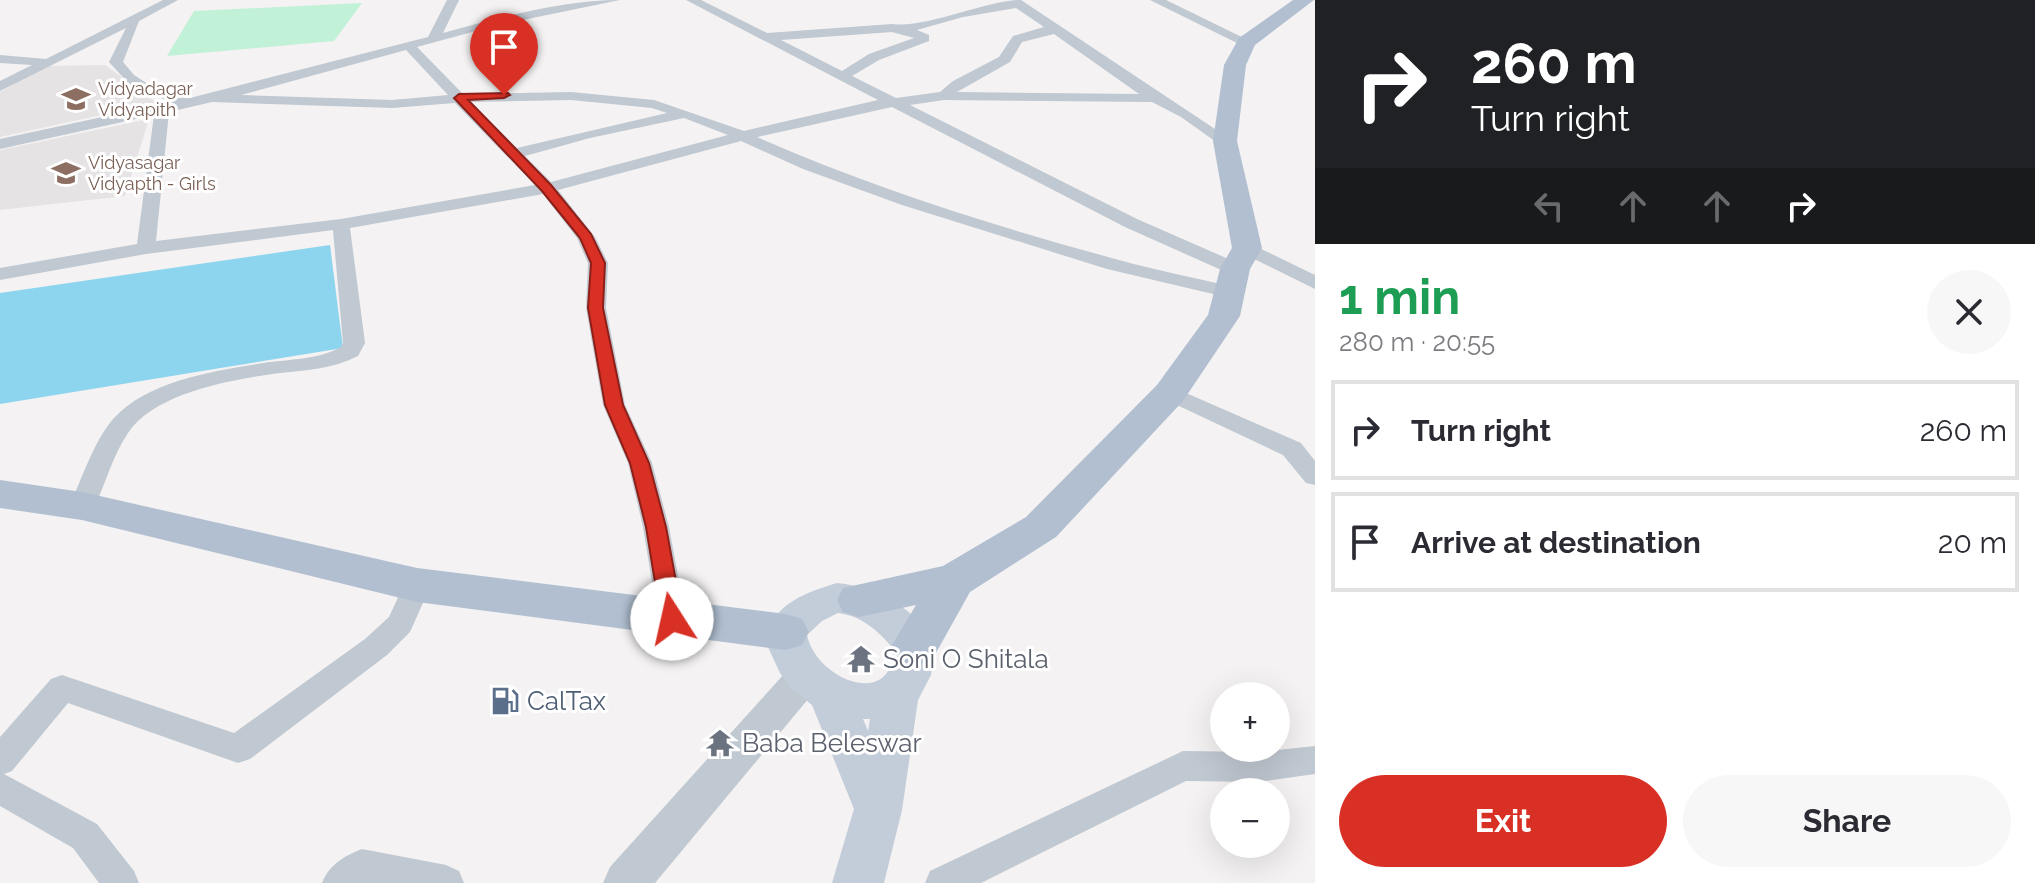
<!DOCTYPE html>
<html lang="en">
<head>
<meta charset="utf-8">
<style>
	body { margin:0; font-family:Raleway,sans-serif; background:#f7f7f7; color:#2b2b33; height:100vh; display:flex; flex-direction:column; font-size:30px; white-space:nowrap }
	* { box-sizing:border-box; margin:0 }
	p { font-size:26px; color:#7c7c81 }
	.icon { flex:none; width:44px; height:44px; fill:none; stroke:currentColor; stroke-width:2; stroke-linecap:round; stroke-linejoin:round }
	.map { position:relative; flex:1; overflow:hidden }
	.drawer { display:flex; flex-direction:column; background:#fff; width:720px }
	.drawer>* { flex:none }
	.hud { background:#202124; color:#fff; overflow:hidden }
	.buttons { position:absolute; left:1210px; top:682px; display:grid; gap:16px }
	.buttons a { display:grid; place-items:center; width:80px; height:80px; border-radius:50%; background:#fff; box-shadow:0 8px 32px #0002; font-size:40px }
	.pin { position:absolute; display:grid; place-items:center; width:68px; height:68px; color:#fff; margin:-82px -34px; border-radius:50% 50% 50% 0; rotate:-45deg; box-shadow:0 0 8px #0007 }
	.pin .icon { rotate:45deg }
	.me { position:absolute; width:88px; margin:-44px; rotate:350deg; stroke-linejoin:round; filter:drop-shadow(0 0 6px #0008) }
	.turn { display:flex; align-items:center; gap:28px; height:168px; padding:0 24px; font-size:36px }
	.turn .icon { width:104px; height:104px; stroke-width:2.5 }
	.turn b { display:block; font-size:56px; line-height:68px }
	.lanes { display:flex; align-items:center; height:76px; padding:0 24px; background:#0003; justify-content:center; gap:40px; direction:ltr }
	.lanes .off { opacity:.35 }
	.round { display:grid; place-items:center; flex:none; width:84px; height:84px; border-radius:42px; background:#f7f7f7 }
	.overview { display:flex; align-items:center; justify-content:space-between; height:136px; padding:0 24px }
	h1 { font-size:48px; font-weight:700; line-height:60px; color:#1e9e55 }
	.action { display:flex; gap:16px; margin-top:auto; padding:16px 24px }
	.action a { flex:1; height:92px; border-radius:48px; background:#d93025; color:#fff; font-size:32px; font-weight:700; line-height:92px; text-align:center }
	.action a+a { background:#f7f7f7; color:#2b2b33 }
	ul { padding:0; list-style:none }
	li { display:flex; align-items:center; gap:24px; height:100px; margin:0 16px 12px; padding:0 8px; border:4px solid #e1e1e2; border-radius:0px }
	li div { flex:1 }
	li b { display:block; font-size:30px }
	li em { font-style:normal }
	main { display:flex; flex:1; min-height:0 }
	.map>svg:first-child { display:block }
	.education { fill:#e5e3e4 }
	.green { fill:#c1f1d7 }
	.water { fill:#8dd5ef }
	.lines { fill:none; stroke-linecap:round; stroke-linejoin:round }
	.minor { fill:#c0c8d1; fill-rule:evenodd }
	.tertiary { fill:#c0c8d1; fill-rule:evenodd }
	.secondary { fill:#c3ccd9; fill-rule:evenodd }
	.primary { fill:#b1bfd1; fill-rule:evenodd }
	.route { fill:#d93025; stroke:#8d1f18; stroke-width:2 }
	.labels { text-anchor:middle; stroke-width:6; stroke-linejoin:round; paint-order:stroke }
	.far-education-label { font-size:18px; fill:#785e54; stroke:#fff; text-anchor:start }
	.near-worship-label { font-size:26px; fill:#5b616d; stroke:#fff; text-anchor:start }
	.near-service-label { font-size:26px; fill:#4e5e75; stroke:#fff; text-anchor:start }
</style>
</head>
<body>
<main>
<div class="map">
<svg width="1315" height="883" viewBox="0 0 1315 883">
	<rect width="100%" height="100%" fill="#f4f2f2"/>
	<path class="education" d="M 105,65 L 157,103 L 0,137 L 0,92 L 45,66 Z
		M 149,119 L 125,196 L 0,210 L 0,150 Z"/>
	<path class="green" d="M 362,3 L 334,41 L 167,56 L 194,11 Z"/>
	<path class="water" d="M 330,245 L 343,348 L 0,404 L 0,293 Z"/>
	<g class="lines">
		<path class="minor" d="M 163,0 L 178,0 L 139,21 L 123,62 L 134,75 L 151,86 L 190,98 L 428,37 L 447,0 L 459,0 L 443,33 C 500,18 561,0 620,0 L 498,25 L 417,47 L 463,94 L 571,92 L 654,100 L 744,131 L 878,100 L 686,0 L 701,0 L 767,33 L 892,24 C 925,29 987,0 1021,0 L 1233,141 L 1225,146 L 1219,144 L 1181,117 L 1152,102 L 944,100 L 910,105 L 1137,219 L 1242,265 L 1245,269 L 1242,273 L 1228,273 L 1125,227 L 892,107 L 757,137 C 873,188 997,227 1119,260 C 1158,271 1198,278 1237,288 L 1240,292 L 1230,298 L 1107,269 L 902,205 L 803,169 L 741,141 L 558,190 L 595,237 L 608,263 L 606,308 L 625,405 L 652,463 L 669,527 L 686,619 L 682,627 L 672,630 L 662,627 L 658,619 L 643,527 L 628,463 L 603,405 L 586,308 L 588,263 L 577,238 L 543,194 L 350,228 L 365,343 L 358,356 C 333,369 307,370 280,373 C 235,379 155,392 128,433 C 113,455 106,482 95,506 L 91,512 L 82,515 L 73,512 L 69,506 C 83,477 93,442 114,418 C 149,380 214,371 263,363 C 289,359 318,360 341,347 L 343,343 L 333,230 L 146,254 L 0,280 L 0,268 L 137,244 L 154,115 L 0,149 L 0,139 L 172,102 L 132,87 L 109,62 L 126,28 L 0,91 L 0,81 L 32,65 L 0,63 L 0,55 L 46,59 ZM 1016,8 L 1044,27 L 1013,36 L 999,57 L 953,81 L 940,92 L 896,98 L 852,76 L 879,60 L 929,41 L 929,35 L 917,30 L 963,17 ZM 892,32 L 914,38 L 869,54 L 842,71 L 781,40 ZM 1054,34 L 1139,94 L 957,92 L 1010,62 L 1022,42 ZM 406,50 L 448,95 L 392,100 L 241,95 ZM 571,100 L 652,108 L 667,113 L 517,148 L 471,102 ZM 212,102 L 392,108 L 455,103 L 535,185 L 341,219 L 156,241 L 169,112 ZM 684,118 L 728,135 L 551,182 L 525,156 L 590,138 Z
			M 1150,0 L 1166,0 L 1252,42 L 1241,45 Z
			M 1247,242 L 1315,275 L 1315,289 L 1240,252 L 1238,248 Z
			M 1170,386 L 1301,443 L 1315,461 L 1315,485 L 1306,483 L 1283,455 L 1162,398 L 1159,393 L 1162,388 Z
			M 417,575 L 427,578 L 431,585 L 410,632 L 387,655 L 250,759 L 238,763 L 68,703 L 12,771 L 4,774 L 97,824 L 134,871 L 139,883 L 99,883 L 73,848 L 0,806 L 0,737 L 51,679 L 62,675 L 234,733 L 365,639 L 389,617 L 407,578 Z
			M 1315,746 L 1315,774 L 1258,782 L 1186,781 L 981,883 L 925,883 L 930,871 L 1183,751 L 1258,752 Z
			M 362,849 L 446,865 L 459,871 L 464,883 L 322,883 C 329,865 344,856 362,849 Z"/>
		<path class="tertiary" d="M 806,659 L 819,664 L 825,675 L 819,686 L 655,883 L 603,883 L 610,867 L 793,664 Z"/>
		<path class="secondary" d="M 837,583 C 881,588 916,608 936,647 L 931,675 L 918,700 L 902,810 L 884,883 L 832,883 L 854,809 L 812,705 L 789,686 L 780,673 L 768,647 L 765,632 C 781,601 805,593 837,583 ZM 838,613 C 862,616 877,630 893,648 C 894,710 816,680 807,635 L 822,621 ZM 863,719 L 870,719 L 868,731 Z"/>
		<path class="primary" d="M 1293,0 L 1314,0 L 1255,45 L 1246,65 L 1237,141 L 1262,248 L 1250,269 L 1240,316 L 1183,401 L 1056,537 L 970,592 L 932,660 L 915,666 L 898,660 L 891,647 L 916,605 L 859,617 L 843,612 L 837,600 L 843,588 L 943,566 L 1026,517 L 1157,385 L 1208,315 L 1220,269 L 1232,248 L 1213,141 L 1224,65 L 1239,38 Z
			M 0,480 L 82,492 L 417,568 L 786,614 L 802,619 L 809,632 L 802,645 L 786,650 L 417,602 L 82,520 L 0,508 Z"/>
	</g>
	<path class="route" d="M 508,93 L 510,95 L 504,98 L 468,100 L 551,185 L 591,234 L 605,263 L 603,308 L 623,405 L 649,463 L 666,527 L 683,619 L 679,625 L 672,628 L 664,625 L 661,619 L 646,527 L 630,463 L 605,405 L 588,308 L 591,263 L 580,238 L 542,191 L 454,98 L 459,94 Z"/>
	<defs>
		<symbol id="school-bare" viewBox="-9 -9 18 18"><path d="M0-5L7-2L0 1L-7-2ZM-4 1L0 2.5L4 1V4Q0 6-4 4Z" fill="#8d6e63" stroke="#fff" stroke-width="2.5" paint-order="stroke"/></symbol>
		<symbol id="temple-bare" viewBox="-9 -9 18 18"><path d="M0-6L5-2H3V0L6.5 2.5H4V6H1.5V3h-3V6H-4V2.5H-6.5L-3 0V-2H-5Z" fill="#6b7280" stroke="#fff" stroke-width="2.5" paint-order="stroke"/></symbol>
		<symbol id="fuel-bare" viewBox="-9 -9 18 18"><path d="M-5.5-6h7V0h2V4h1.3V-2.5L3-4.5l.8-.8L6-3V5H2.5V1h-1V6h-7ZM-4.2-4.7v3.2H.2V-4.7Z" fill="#5c6f8a" stroke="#fff" stroke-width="2.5" paint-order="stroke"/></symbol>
	</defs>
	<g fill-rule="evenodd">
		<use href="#school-bare" x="56" y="79" width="40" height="40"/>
		<use href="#school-bare" x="46" y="153" width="40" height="40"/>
		<use href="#temple-bare" x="841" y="639" width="40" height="40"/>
		<use href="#fuel-bare" x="485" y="681" width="40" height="40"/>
		<use href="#temple-bare" x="700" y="723" width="40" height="40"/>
	</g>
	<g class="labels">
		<g class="far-education-label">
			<text x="98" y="95">Vidyadagar<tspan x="98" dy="21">Vidyapith</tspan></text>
			<text x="88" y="169">Vidyasagar<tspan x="88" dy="21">Vidyapth - Girls</tspan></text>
		</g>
		<g class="near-worship-label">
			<text x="883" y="668">Soni O Shitala</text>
			<text x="742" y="752">Baba Beleswar</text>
		</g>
		<g class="near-service-label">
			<text x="527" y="710">CalTax</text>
		</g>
	</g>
</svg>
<div class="buttons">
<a>+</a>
<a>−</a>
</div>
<div class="pin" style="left:504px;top:95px;background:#d93025"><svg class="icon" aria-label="arrive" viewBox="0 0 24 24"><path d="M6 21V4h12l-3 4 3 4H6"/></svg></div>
<svg class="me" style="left:672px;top:619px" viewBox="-20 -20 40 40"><circle r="19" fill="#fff"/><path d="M0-13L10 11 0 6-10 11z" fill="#d93025"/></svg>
</div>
<section class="drawer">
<div class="hud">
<div class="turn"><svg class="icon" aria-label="right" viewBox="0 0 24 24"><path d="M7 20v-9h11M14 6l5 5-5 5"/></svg><div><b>260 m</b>Turn right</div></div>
<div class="lanes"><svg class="icon off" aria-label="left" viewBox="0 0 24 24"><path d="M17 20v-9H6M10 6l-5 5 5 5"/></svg><svg class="icon off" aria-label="ahead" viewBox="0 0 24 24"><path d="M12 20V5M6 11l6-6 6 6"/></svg><svg class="icon off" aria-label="ahead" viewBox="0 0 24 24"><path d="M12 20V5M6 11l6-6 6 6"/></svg><svg class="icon" aria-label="right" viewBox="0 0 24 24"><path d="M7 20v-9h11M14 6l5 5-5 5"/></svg></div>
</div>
<div class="overview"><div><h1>1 min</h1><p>280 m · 20:55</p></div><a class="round"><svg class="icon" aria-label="close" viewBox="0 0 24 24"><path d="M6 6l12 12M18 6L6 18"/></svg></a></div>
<ul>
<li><svg class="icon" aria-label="right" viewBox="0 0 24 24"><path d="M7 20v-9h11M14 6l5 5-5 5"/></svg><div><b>Turn right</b></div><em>260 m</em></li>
<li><svg class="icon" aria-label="arrive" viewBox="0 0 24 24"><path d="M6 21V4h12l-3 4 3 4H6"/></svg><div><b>Arrive at destination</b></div><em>20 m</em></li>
</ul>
<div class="action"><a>Exit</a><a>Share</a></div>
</section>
</main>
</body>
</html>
